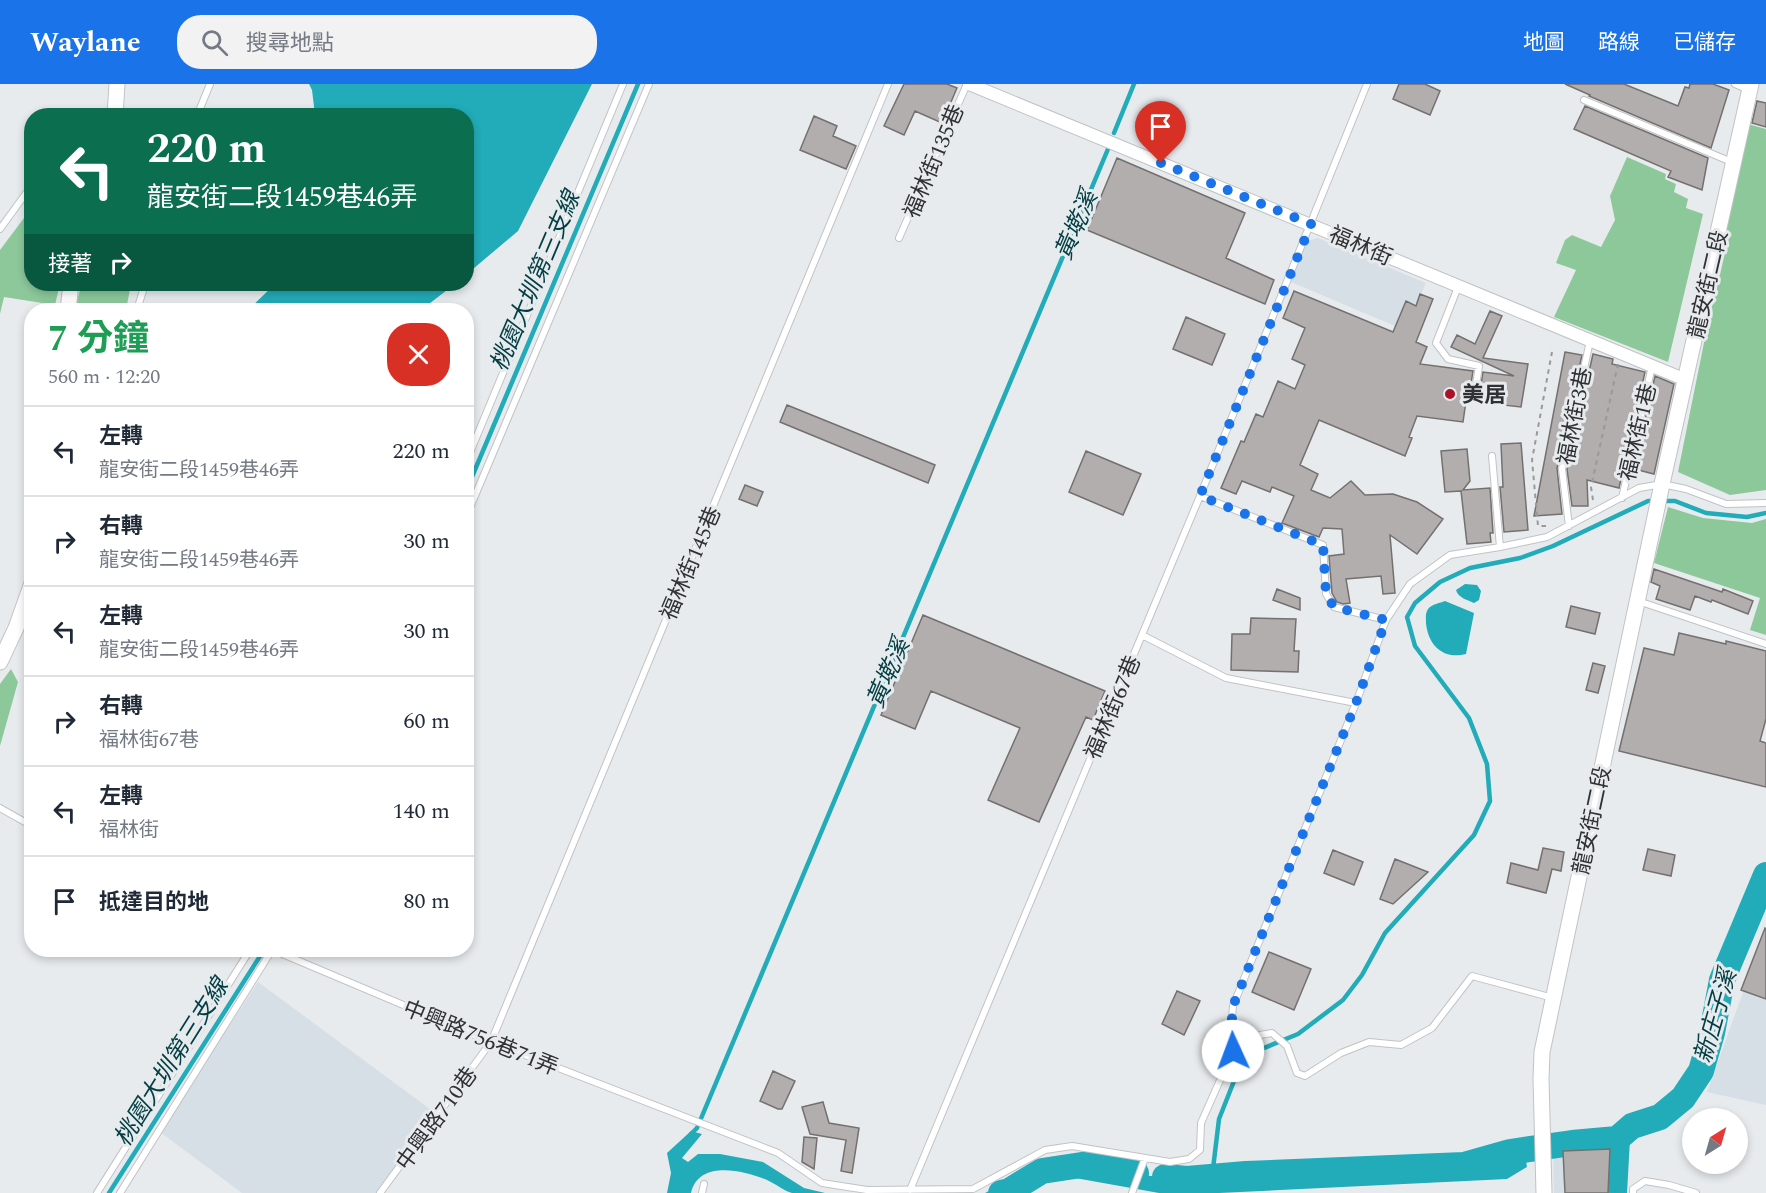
<!DOCTYPE html>
<html lang="zh-TW">
<head>
<meta charset="utf-8">
<style>
	body { margin:0; font-family:Spectral,"Noto Sans TC",serif; background:#f2f2f3; color:#1f2937; height:100vh; display:flex; flex-direction:column; font-size:22px; white-space:nowrap }
	* { box-sizing:border-box; margin:0 }
	p { font-size:20px; color:#747a83 }
	.icon { flex:none; width:33px; height:33px; fill:none; stroke:currentColor; stroke-width:2; stroke-linecap:round; stroke-linejoin:round }
	.map { position:relative; flex:1; overflow:hidden }
	.panel { position:absolute; left:24px; top:219px; width:450px; height:654px; display:flex; flex-direction:column; background:#fff; border-radius:24px; box-shadow:0 3px 9px #0003 }
	.panel>* { flex:none }
	.hud { position:absolute; left:24px; top:24px; width:450px; height:183px; border-radius:24px; box-shadow:0 3px 9px #0003; background:#0b6e4f; color:#fff; overflow:hidden }
	.needle { width:39px; rotate:37deg }
	.fabs { position:absolute; left:1682px; top:1024px; display:grid; gap:12px }
	.fabs a { display:grid; place-items:center; width:66px; height:66px; border-radius:50%; background:#fff; box-shadow:0 3px 9px #0003; font-size:30px }
	.pin { position:absolute; display:grid; place-items:center; width:51px; height:51px; color:#fff; margin:-62px -26px; border-radius:50% 50% 50% 0; rotate:-45deg; box-shadow:0 0 6px #0007 }
	.pin .icon { rotate:45deg }
	.me { position:absolute; width:66px; margin:-33px; rotate:358deg; stroke-linejoin:round; filter:drop-shadow(0 0 4px #0008) }
	.turn { display:flex; align-items:center; gap:21px; height:126px; padding:0 24px; font-size:27px }
	.turn .icon { width:78px; height:78px; stroke-width:2.5 }
	.turn b { display:block; font-size:42px; line-height:51px }
	.then { display:flex; align-items:center; height:57px; padding:0 24px; background:#0003; gap:12px; font-size:22px }
	.round { display:grid; place-items:center; flex:none; width:63px; height:63px; border-radius:24px; background:#f2f2f3 }
	.headline { display:flex; align-items:center; justify-content:space-between; height:102px; padding:0 24px }
	h1 { font-size:36px; font-weight:700; line-height:45px; color:#1e9e55 }
	ul { padding:0; list-style:none }
	li { display:flex; align-items:center; gap:18px; height:90px; padding:0 24px; border-top:2px solid #e0e1e3 }
	li div { flex:1 }
	li b { display:block; font-size:22px }
	li em { font-style:normal }
	header { display:flex; align-items:center; gap:36px; box-sizing:border-box; height:84px; padding:0 30px; background:#1a73e8; color:#fff }
	header strong { font-size:28px }
	nav { display:flex; gap:33px; margin-inline-start:auto; font-size:21px }
	.search { width:420px; height:54px; background:#f2f2f3; display:flex; align-items:center; gap:15px; box-sizing:border-box; padding:0 21px; border-radius:24px; color:#747a83; font-size:22px }
	.map>svg:first-child { display:block }
	.built { fill:#d6dee6 }
	.green { fill:#8dc89b }
	.water { fill:#22abb8 }
	.lines { fill:none; stroke-linecap:round; stroke-linejoin:round }
	.stream { stroke:#22abb8; stroke-width:4.5 }
	.river { stroke:#22abb8; stroke-width:26 }
	.building { fill:#b2aead; stroke:#74706f; stroke-width:1.5 }
	.service-casing { stroke:#c0c3c5; stroke-width:8 }
	.minor-casing { stroke:#c0c3c5; stroke-width:14 }
	.tertiary-casing { stroke:#c0c3c5; stroke-width:17 }
	.path { stroke:#97999b; stroke-width:2; stroke-dasharray:4.5 4.5; stroke-linecap:butt }
	.service { stroke:#fff; stroke-width:6 }
	.minor { stroke:#fff; stroke-width:12 }
	.tertiary { stroke:#fff; stroke-width:15 }
	.route { stroke:#1a73e8; stroke-width:10; stroke-dasharray:0 18 }
	.poi-dot { fill:#a91228; stroke:#e8ebee; stroke-width:2 }
	.labels { text-anchor:middle; stroke-width:6; stroke-linejoin:round; paint-order:stroke }
	.street-label { font-size:22px; fill:#2f3132; stroke:#e8ebee }
	.poi-label { font-size:22px; font-weight:bold; fill:#2f3132; stroke:#e8ebee; text-anchor:start }
	.water-label { font-size:24px; font-style:italic; fill:#023f44; stroke:#e8ebee }
</style>
</head>
<body>
<header>
<strong>Waylane</strong>
<div class="search"><svg class="icon" aria-label="search" viewBox="0 0 24 24"><circle cx="10" cy="10" r="6"/><path d="M15 15l6 6"/></svg>搜尋地點</div>
<nav><a>地圖</a><a>路線</a><a>已儲存</a></nav>
</header>
<div class="map">
<svg width="1766" height="1109" viewBox="0 0 1766 1109">
	<rect width="100%" height="100%" fill="#e8ebee"/>
	<path class="built" d="M 1318,154 L 1426,199 L 1416,222 L 1406,218 L 1395,242 L 1291,198 L 1307,157 Z
		M 1766,845 L 1766,1021 L 1707,1008 Z
		M 258,898 L 434,1028 L 376,1109 L 242,1109 L 160,1048 Z
		M 1553,1065 L 1607,1066 L 1606,1109 L 1554,1109 Z"/>
	<path class="green" d="M 1748,40 L 1766,45 L 1766,406 L 1730,411 L 1678,388 Z
		M 1627,73 L 1666,90 L 1665,95 L 1676,100 L 1674,108 L 1688,115 L 1686,124 L 1703,130 L 1668,278 L 1554,233 L 1576,186 L 1556,179 L 1565,156 L 1572,151 L 1601,163 L 1615,136 L 1610,112 Z
		M 24,134 L 31,135 L 32,200 L 60,200 L 55,221 L 4,213 L 0,230 L 0,166 Z
		M 82,200 L 131,200 L 126,226 L 76,226 L 76,220 Z
		M 1668,423 L 1703,434 L 1752,439 L 1766,435 L 1766,551 L 1750,546 L 1760,514 L 1654,479 Z
		M 11,585 L 18,598 L 0,662 L 0,600 Z"/>
	<path class="water" d="M 309,0 L 592,0 L 518,147 L 467,190 L 466,32 L 315,31 L 312,6 Z
		M 275,200 L 455,200 L 421,226 L 248,226 Z
		M 1465,500 L 1477,501 L 1481,507 L 1479,516 L 1474,519 C 1468,516 1458,514 1456,506 Z
		M 1445,517 L 1474,529 L 1466,570 C 1443,576 1428,561 1426,539 C 1426,534 1425,530 1428,525 C 1432,520 1440,519 1445,517 Z
		M 691,1047 L 702,1050 L 682,1074 L 688,1078 L 698,1070 L 720,1070 L 763,1078 L 804,1104 L 825,1109 C 815,1109 802,1109 792,1109 C 784,1107 776,1100 767,1096 C 745,1087 699,1075 691,1109 L 667,1109 L 671,1089 L 667,1069 Z
		M 1524,1066 L 1527,1083 L 1507,1095 L 1219,1109 L 1159,1109 L 1064,1092 L 1048,1097 L 1024,1109 L 985,1109 L 1034,1084 L 1051,1080 L 1151,1092 L 1203,1094 L 1463,1087 C 1491,1083 1500,1082 1524,1066 Z"/>
	<g class="lines">
		<path class="stream" d="M 1114,49 L 1134,0
			M 466,407 L 638,0
			M 691,1050 L 697,1044 L 1108,65
			M 1212,1093 L 1219,1035 L 1238,987 L 1247,971 L 1298,950 L 1343,916 L 1362,891 L 1385,849 L 1474,751 L 1490,717 L 1487,680 L 1469,634 L 1415,562 L 1407,533 L 1415,519 L 1440,498 L 1470,484 L 1520,474 L 1553,462 L 1648,417 L 1675,417 L 1706,429 L 1747,433 L 1766,429
			M 109,1109 L 264,866"/>
		<path class="river" d="M 1165,1093 L 1187,1095 L 1246,1090 L 1464,1081 L 1510,1068 L 1572,1059 L 1617,1055
			M 1001,1109 L 1009,1107 L 1042,1087 L 1088,1080 L 1136,1089
			M 1614,1109 L 1617,1055 L 1632,1042 L 1660,1033 L 1683,1014 L 1701,987 L 1712,949 L 1722,896 L 1766,791"/>
	</g>
	<path class="building" d="M 904,0 L 947,0 L 957,4 L 942,39 L 915,27 L 904,51 L 884,42 Z
		M 1399,0 L 1425,0 L 1440,7 L 1430,31 L 1393,15 Z
		M 1565,0 L 1624,0 L 1678,22 L 1685,3 L 1689,4 L 1690,0 L 1713,0 L 1729,6 L 1711,64 L 1589,12 L 1590,11 Z
		M 1757,17 L 1766,19 L 1766,43 L 1752,39 Z
		M 1585,22 L 1708,74 L 1702,106 L 1668,93 L 1671,87 L 1574,45 Z
		M 814,32 L 837,42 L 833,52 L 856,62 L 846,85 L 800,66 Z
		M 1117,74 L 1245,129 L 1226,174 L 1274,196 L 1265,220 L 1087,146 Z
		M 1294,207 L 1393,248 L 1406,217 L 1416,222 L 1420,210 L 1433,215 L 1416,258 L 1427,263 L 1420,280 L 1473,287 L 1469,312 L 1471,317 L 1466,317 L 1463,338 L 1417,332 L 1409,353 L 1412,354 L 1405,372 L 1319,336 L 1300,381 L 1318,390 L 1311,406 L 1330,414 L 1351,397 L 1365,411 L 1393,410 L 1417,418 L 1443,435 L 1417,470 L 1390,451 L 1395,509 L 1383,510 L 1381,492 L 1346,495 L 1350,519 L 1343,520 L 1337,518 L 1332,509 L 1329,472 L 1344,470 L 1342,445 L 1323,444 L 1319,453 L 1282,439 L 1294,412 L 1272,403 L 1270,408 L 1242,397 L 1236,410 L 1221,404 L 1241,357 L 1244,358 L 1256,330 L 1263,333 L 1278,297 L 1295,305 L 1305,281 L 1292,275 L 1305,244 L 1283,234 Z
		M 1490,227 L 1502,232 L 1483,274 L 1528,280 L 1521,323 L 1476,318 L 1479,314 L 1483,288 L 1514,292 L 1451,263 L 1457,251 L 1475,260 Z
		M 1186,233 L 1225,250 L 1212,281 L 1173,265 Z
		M 1565,268 L 1582,271 L 1557,384 L 1562,430 L 1534,432 Z
		M 1593,270 L 1613,275 L 1612,280 L 1645,288 L 1619,404 L 1587,396 L 1588,422 L 1572,422 L 1567,385 Z
		M 1655,292 L 1674,300 L 1654,390 L 1634,385 Z
		M 787,321 L 935,381 L 928,399 L 780,338 Z
		M 1521,359 L 1528,446 L 1504,448 L 1500,403 L 1503,403 L 1501,360 Z
		M 1467,365 L 1470,397 L 1463,406 L 1490,404 L 1493,449 L 1490,449 L 1491,458 L 1467,460 L 1461,407 L 1445,408 L 1441,367 Z
		M 1086,367 L 1141,390 L 1123,431 L 1069,408 Z
		M 745,401 L 763,408 L 757,422 L 739,415 Z
		M 1654,485 L 1722,508 L 1723,505 L 1753,517 L 1748,530 L 1712,516 L 1711,518 L 1695,512 L 1690,526 L 1656,515 L 1660,502 L 1651,498 Z
		M 1277,505 L 1300,514 L 1300,526 L 1273,516 Z
		M 1571,522 L 1600,529 L 1595,550 L 1566,543 Z
		M 923,531 L 1105,607 L 1093,636 L 1086,633 L 1039,738 L 988,716 L 1020,644 L 931,607 L 915,645 L 881,631 Z
		M 1251,534 L 1296,535 L 1294,567 L 1299,567 L 1298,588 L 1231,586 L 1232,550 L 1250,550 Z
		M 1679,549 L 1726,560 L 1726,557 L 1766,567 L 1766,635 L 1760,657 L 1766,659 L 1766,703 L 1619,667 L 1644,564 L 1674,571 Z
		M 1593,579 L 1605,582 L 1598,609 L 1586,606 Z
		M 1543,764 L 1564,768 L 1561,787 L 1552,785 L 1546,809 L 1507,799 L 1511,779 L 1538,786 Z
		M 1648,765 L 1675,771 L 1671,792 L 1643,786 Z
		M 1333,766 L 1363,778 L 1354,801 L 1324,789 Z
		M 1395,775 L 1428,788 L 1393,820 L 1380,815 Z
		M 1765,844 L 1766,845 L 1766,915 L 1741,906 Z
		M 1269,868 L 1311,885 L 1294,926 L 1252,908 Z
		M 1177,907 L 1200,917 L 1184,951 L 1162,940 Z
		M 773,987 L 795,997 L 782,1025 L 778,1025 L 760,1017 Z
		M 823,1018 L 829,1039 L 859,1044 L 852,1089 L 841,1087 L 846,1056 L 810,1050 L 802,1023 Z
		M 804,1053 L 817,1054 L 814,1085 L 802,1078 Z
		M 1610,1065 L 1608,1109 L 1565,1109 L 1563,1067 Z"/>
	<g class="lines">
		<defs>
			<path id="service" d="M 1735,0 L 1749,6
				M 1584,16 L 1734,79
				M 197,32 L 210,0
				M 0,145 L 32,101
				M 899,154 L 967,0
				M 1458,203 L 1436,259 L 1448,275 L 1479,282 L 1474,313
				M 137,226 L 145,200
				M 1492,372 L 1500,463
				M 466,378 L 623,0
				M 1200,412 L 1323,461 L 1326,510 L 1334,523 L 1386,536
				M 1622,414 L 1652,282
				M 466,433 L 649,0
				M 1569,442 L 1562,385 L 1590,257
				M 1638,517 L 1766,560
				M 1142,551 L 1226,594 L 1356,619
				M 0,724 L 32,742
				M 273,866 L 491,958 L 778,1069 L 822,1099 L 867,1106 L 973,1105 L 1045,1066 L 1072,1062 L 1170,1078 L 1189,1075 L 1200,1066 L 1201,1039 L 1233,967 L 1260,951 L 1272,949 L 1287,962 L 1297,989 L 1305,992 L 1341,969 L 1369,958 L 1401,961 L 1432,944 L 1472,892 L 1553,914
				M 1233,967 L 1231,946 L 1233,922 L 1356,619 L 1386,536 L 1410,500 L 1450,471 L 1500,463 L 1547,453 L 1639,404 L 1662,400 L 1686,405 L 1726,420 L 1766,419
				M 910,1106 L 1200,412 L 1367,0
				M 97,1109 L 250,866
				M 120,1109 L 272,866
				M 380,1109 L 491,958 L 888,0
				M 702,1109 L 704,1100
				M 1132,1109 L 1145,1074
				M 1633,1109 L 1633,1105 L 1645,1097 L 1669,1101 L 1696,1109"/>
			<path id="minor" d="M 969,0 L 1686,296"/>
			<path id="tertiary" d="M 115,32 L 117,0
				M 68,226 L 71,200
				M 0,578 L 16,544 L 32,499
				M 1544,1109 L 1541,995 L 1542,968 L 1662,400 L 1751,0"/>
		</defs>
		<use href="#service" class="service-casing"/>
		<use href="#minor" class="minor-casing"/>
		<use href="#tertiary" class="tertiary-casing"/>
		<path class="path" d="M 1593,416 L 1591,403 L 1618,280
			M 1546,442 L 1538,442 L 1532,376 L 1552,268"/>
		<use href="#service" class="service"/>
		<use href="#minor" class="minor"/>
		<use href="#tertiary" class="tertiary"/>
	</g>
	<g class="lines">
		<path class="route" d="M 1161,79 L 1311,140 L 1200,412 L 1323,461 L 1326,510 L 1334,523 L 1386,536 L 1356,619 L 1233,922 L 1231,946 L 1233,967"/>
	</g>
	<circle class="poi-dot" cx="1450" cy="310" r="6"/>
	<g class="labels">
		<g class="street-label">
			<text transform="translate(933 77) rotate(-67)" y="8">福林街135巷</text>
			<text transform="translate(1361 161) rotate(23)" y="8">福林街</text>
			<text transform="translate(1707 200) rotate(-77)" y="8">龍安街二段</text>
			<text transform="translate(1574 332) rotate(-79)" y="8">福林街3巷</text>
			<text transform="translate(1637 348) rotate(-77)" y="8">福林街1巷</text>
			<text transform="translate(690 479) rotate(-67)" y="8">福林街145巷</text>
			<text transform="translate(1112 623) rotate(-67)" y="8">福林街67巷</text>
			<text transform="translate(1591 736) rotate(-78)" y="8">龍安街二段</text>
			<text transform="translate(481 953) rotate(22)" y="8">中興路756巷71弄</text>
			<text transform="translate(436 1034) rotate(-54)" y="8">中興路710巷</text>
		</g>
		<g class="poi-label">
			<text x="1462" y="318">美居</text>
		</g>
		<g class="water-label">
			<text transform="translate(1076 141) rotate(-67)" y="8">黃墘溪</text>
			<text transform="translate(535 197) rotate(-67)" y="8">桃園大圳第三支線</text>
			<text transform="translate(888 589) rotate(-67)" y="8">黃墘溪</text>
			<text transform="translate(1715 932) rotate(-74)" y="8">新庄子溪</text>
			<text transform="translate(171 978) rotate(-58)" y="8">桃園大圳第三支線</text>
		</g>
	</g>
</svg>
<div class="fabs">
<a><svg class="needle" viewBox="-14 -14 28 28"><path d="M0-13l5 13h-10z" fill="#e53935"/><path d="M0 13l5-13h-10z" fill="#747a83"/></svg></a>
</div>
<div class="pin" style="left:1161px;top:79px;background:#d93025"><svg class="icon" aria-label="arrive" viewBox="0 0 24 24"><path d="M6 21V4h12l-3 4 3 4H6"/></svg></div>
<svg class="me" style="left:1233px;top:967px" viewBox="-20 -20 40 40"><circle r="19" fill="#fff"/><path d="M0-13L10 11 0 6-10 11z" fill="#1a73e8"/></svg>
<div class="hud">
<div class="turn"><svg class="icon" aria-label="left" viewBox="0 0 24 24"><path d="M17 20v-9H6M10 6l-5 5 5 5"/></svg><div><b>220 m</b>龍安街二段1459巷46弄</div></div>
<div class="then">接著<svg class="icon" aria-label="right" viewBox="0 0 24 24"><path d="M7 20v-9h11M14 6l5 5-5 5"/></svg></div>
</div>
<section class="panel">
<div class="headline"><div><h1>7 分鐘</h1><p>560 m · 12:20</p></div><a class="round" style="background:#d93025;color:#fff"><svg class="icon" aria-label="close" viewBox="0 0 24 24"><path d="M6 6l12 12M18 6L6 18"/></svg></a></div>
<ul>
<li><svg class="icon" aria-label="left" viewBox="0 0 24 24"><path d="M17 20v-9H6M10 6l-5 5 5 5"/></svg><div><b>左轉</b><p>龍安街二段1459巷46弄</p></div><em>220 m</em></li>
<li><svg class="icon" aria-label="right" viewBox="0 0 24 24"><path d="M7 20v-9h11M14 6l5 5-5 5"/></svg><div><b>右轉</b><p>龍安街二段1459巷46弄</p></div><em>30 m</em></li>
<li><svg class="icon" aria-label="left" viewBox="0 0 24 24"><path d="M17 20v-9H6M10 6l-5 5 5 5"/></svg><div><b>左轉</b><p>龍安街二段1459巷46弄</p></div><em>30 m</em></li>
<li><svg class="icon" aria-label="right" viewBox="0 0 24 24"><path d="M7 20v-9h11M14 6l5 5-5 5"/></svg><div><b>右轉</b><p>福林街67巷</p></div><em>60 m</em></li>
<li><svg class="icon" aria-label="left" viewBox="0 0 24 24"><path d="M17 20v-9H6M10 6l-5 5 5 5"/></svg><div><b>左轉</b><p>福林街</p></div><em>140 m</em></li>
<li><svg class="icon" aria-label="arrive" viewBox="0 0 24 24"><path d="M6 21V4h12l-3 4 3 4H6"/></svg><div><b>抵達目的地</b></div><em>80 m</em></li>
</ul>
</section>
</div>
</body>
</html>
